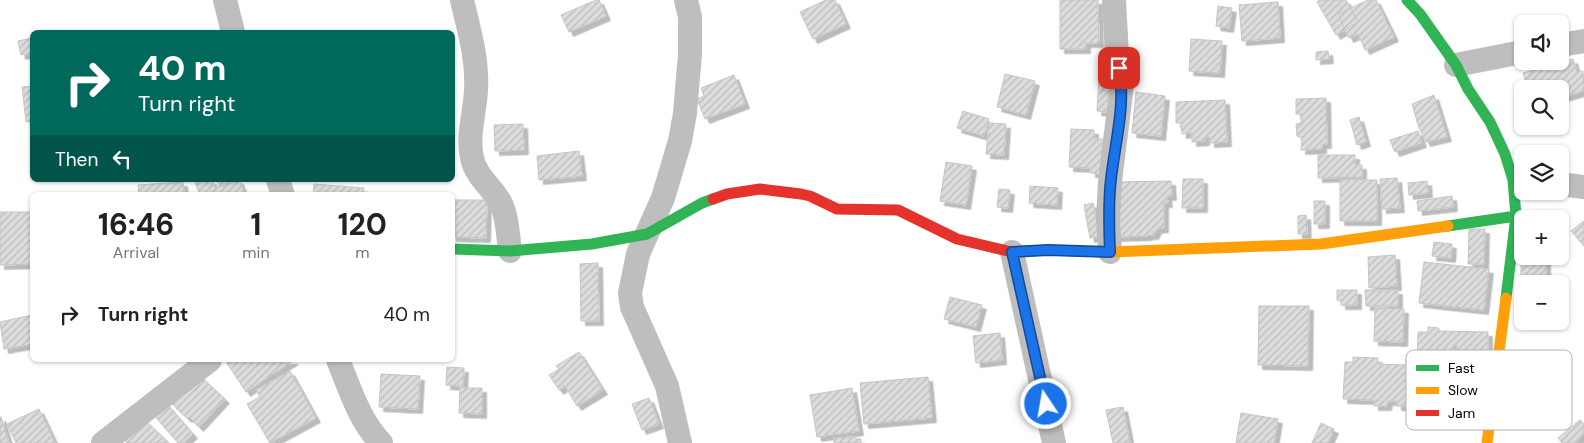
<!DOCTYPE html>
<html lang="en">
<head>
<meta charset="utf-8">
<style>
	body { margin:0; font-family:"DM Sans",sans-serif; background:#f6f6f6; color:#222; height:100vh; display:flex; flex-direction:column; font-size:19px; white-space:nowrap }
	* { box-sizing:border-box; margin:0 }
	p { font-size:16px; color:#767676 }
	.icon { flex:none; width:28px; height:28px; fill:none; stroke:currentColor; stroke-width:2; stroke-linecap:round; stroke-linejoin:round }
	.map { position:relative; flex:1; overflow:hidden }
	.side { position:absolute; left:30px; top:192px; width:425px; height:170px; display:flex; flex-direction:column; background:#fff; border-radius:8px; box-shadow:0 1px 4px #0004 }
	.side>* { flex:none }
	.hud { position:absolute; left:30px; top:30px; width:425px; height:152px; border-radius:8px; box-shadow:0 1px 4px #0004; background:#00695c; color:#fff; overflow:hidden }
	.fabs { position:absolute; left:1514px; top:15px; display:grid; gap:10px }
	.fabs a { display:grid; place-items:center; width:55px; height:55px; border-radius:8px; background:#fff; box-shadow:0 1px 4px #0004; font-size:25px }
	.pin { position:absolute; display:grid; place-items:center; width:42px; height:42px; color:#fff; margin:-21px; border-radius:10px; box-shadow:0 2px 8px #0006 }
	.me { position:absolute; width:55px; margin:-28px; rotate:348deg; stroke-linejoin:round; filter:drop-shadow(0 0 4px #0008) }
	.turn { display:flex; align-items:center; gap:18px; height:105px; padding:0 25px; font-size:22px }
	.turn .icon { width:65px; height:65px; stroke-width:2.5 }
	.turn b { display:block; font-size:35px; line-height:42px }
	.then { display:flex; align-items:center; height:48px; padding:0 25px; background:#0003; gap:10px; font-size:19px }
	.eta { display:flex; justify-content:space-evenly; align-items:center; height:85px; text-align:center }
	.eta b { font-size:30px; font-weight:700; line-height:35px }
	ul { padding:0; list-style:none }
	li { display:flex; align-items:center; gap:15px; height:75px; padding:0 25px }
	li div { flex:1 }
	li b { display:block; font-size:19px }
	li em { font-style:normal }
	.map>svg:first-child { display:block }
	.building { fill:url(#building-hatch); stroke:#c5c5c5; filter:url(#shadow) }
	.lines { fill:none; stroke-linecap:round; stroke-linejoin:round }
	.street { stroke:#bebebe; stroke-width:24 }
	.fast { stroke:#30b455; stroke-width:11 }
	.slow { stroke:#ff9f0a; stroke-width:11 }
	.jam { stroke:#e5322d; stroke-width:11 }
	.route-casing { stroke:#114b97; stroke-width:12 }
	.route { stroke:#1a73e8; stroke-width:9 }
	.key { fill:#fff; stroke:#b2b2b2; stroke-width:1 }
	.key-label { font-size:14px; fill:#000 }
</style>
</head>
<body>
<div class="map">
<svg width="1584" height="443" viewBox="0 0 1584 443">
	<defs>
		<pattern id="building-hatch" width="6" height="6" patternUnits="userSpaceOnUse" patternTransform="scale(1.25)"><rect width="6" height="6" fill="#dcdcdc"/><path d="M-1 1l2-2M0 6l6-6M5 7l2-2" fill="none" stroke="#bbb"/></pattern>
		<filter id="shadow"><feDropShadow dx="4.5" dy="4.5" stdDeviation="0" flood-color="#0004"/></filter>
	</defs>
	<rect width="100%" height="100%" fill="#fff"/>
	<path class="building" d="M 596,0 L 599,0 L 606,16 L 569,32 L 561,15 Z
		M 826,0 L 835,0 L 846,24 L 813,39 L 800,12 Z
		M 1060,0 L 1098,0 L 1099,43 L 1086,43 L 1086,49 L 1060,49 Z
		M 1320,0 L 1346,0 L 1358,22 L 1336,35 L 1317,2 Z
		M 1368,0 L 1376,0 L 1394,37 L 1365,50 L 1358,34 L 1349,38 L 1338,14 Z
		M 1278,2 L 1280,38 L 1242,41 L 1239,5 Z
		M 1218,6 L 1232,8 L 1229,28 L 1216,26 Z
		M 32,38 L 32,53 L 21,55 L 18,41 Z
		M 1191,39 L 1222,41 L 1220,73 L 1189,71 Z
		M 1328,51 L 1329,59 L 1316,60 L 1316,52 Z
		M 1573,59 L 1577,72 L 1583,71 L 1584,91 L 1560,98 L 1560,89 L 1528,89 L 1523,73 Z
		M 1005,74 L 1035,81 L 1026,115 L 997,107 Z
		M 734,75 L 745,104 L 705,119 L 697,99 L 704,96 L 701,88 Z
		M 1099,77 L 1118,77 L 1116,113 L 1097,111 Z
		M 32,86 L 32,121 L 26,122 L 22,87 Z
		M 1136,92 L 1165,96 L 1161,136 L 1132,133 Z
		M 1434,95 L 1447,137 L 1426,142 L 1419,128 L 1412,104 Z
		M 1326,98 L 1327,144 L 1322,144 L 1322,149 L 1301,150 L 1302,138 L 1297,136 L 1296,124 L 1301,123 L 1301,114 L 1296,114 L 1296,99 Z
		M 1225,100 L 1227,142 L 1210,143 L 1210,137 L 1205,137 L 1205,141 L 1192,142 L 1192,133 L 1182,134 L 1181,123 L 1176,123 L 1176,102 Z
		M 963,111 L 989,119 L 984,136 L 957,128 Z
		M 1359,117 L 1366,142 L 1357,145 L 1350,120 Z
		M 989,123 L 1006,124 L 1004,155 L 986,154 Z
		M 523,124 L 524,150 L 495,151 L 494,125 Z
		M 1071,129 L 1094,130 L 1094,139 L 1104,139 L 1102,174 L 1091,173 L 1091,168 L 1069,167 Z
		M 1418,131 L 1422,143 L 1395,152 L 1390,140 Z
		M 579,151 L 582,176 L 539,180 L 537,156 Z
		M 1318,155 L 1355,155 L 1355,165 L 1362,165 L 1362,177 L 1318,178 Z
		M 946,162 L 972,166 L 966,205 L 940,201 Z
		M 1397,178 L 1400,208 L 1382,209 L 1380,179 Z
		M 1183,179 L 1203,179 L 1203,208 L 1182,208 Z
		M 194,180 L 212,180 L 215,188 L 234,180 L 239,180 L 245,195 L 200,195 Z
		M 217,180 L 238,180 L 220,187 Z
		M 1340,180 L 1377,180 L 1377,221 L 1340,221 Z
		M 1171,181 L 1172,196 L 1167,196 L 1168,203 L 1164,203 L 1164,228 L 1157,229 L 1154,235 L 1148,235 L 1148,236 L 1114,237 L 1113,182 Z
		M 1427,181 L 1428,193 L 1409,195 L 1408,183 Z
		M 183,182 L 184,195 L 139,195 L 138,185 Z
		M 314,184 L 364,188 L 363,195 L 313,195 Z
		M 1030,186 L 1058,188 L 1057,205 L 1029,203 Z
		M 999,189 L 1010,190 L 1008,208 L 997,207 Z
		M 1452,196 L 1453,207 L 1418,211 L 1417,201 Z
		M 452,200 L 487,200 L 486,238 L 452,237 Z
		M 1314,201 L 1325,201 L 1325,224 L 1314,224 Z
		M 1093,203 L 1100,236 L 1090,238 L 1084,205 Z
		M 0,212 L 32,212 L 32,264 L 0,265 Z
		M 1306,215 L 1307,234 L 1298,234 L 1298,216 Z
		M 1584,221 L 1584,246 L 1571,231 Z
		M 1469,229 L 1485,229 L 1484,264 L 1468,264 Z
		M 1434,242 L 1452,244 L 1451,258 L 1432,256 Z
		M 1521,251 L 1522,256 L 1546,256 L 1546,284 L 1522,284 L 1522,287 L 1521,287 Z
		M 1395,255 L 1397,286 L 1369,288 L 1368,257 Z
		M 1424,262 L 1489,269 L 1484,310 L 1419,303 Z
		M 598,263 L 599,321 L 581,321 L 580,264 Z
		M 1337,290 L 1357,290 L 1357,305 L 1341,305 L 1341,301 L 1337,300 Z
		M 1365,290 L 1398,290 L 1398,306 L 1366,306 Z
		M 950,297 L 982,305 L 976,327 L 944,319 Z
		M 1259,306 L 1309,306 L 1308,366 L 1258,365 Z
		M 1375,308 L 1404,309 L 1403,342 L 1374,341 Z
		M 32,315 L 32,344 L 4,349 L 0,322 Z
		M 1428,327 L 1439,328 L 1439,331 L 1488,332 L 1488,392 L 1472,392 L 1472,369 L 1457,369 L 1457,345 L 1453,345 L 1453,360 L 1448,360 L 1448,370 L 1465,370 L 1465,386 L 1423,386 L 1423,368 L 1417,368 L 1418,332 L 1428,332 Z
		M 1000,333 L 1002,360 L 976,363 L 973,336 Z
		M 579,352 L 603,390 L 577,406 L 565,386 L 559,390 L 549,375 L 559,369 L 556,366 Z
		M 1353,357 L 1378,358 L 1378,364 L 1406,365 L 1406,359 L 1434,360 L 1432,400 L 1422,400 L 1422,407 L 1397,406 L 1397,401 L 1388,401 L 1387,406 L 1374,406 L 1374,400 L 1343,399 L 1345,362 L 1353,362 Z
		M 225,360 L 294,360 L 246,392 Z
		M 447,367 L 464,368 L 463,386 L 446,385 Z
		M 290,371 L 316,418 L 270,443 L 247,404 L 260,397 L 256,390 Z
		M 197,373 L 225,399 L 199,427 L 189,417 L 187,418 L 171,403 Z
		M 381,374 L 420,376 L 418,409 L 379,407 Z
		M 928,377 L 932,418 L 864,424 L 860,383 Z
		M 460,388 L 482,388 L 482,414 L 459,413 Z
		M 852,388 L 859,431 L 817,437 L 810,395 Z
		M 649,398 L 659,424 L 642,430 L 632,404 Z
		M 165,402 L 193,434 L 183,443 L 178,443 L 152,413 Z
		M 1123,407 L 1130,443 L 1113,443 L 1106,410 Z
		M 39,409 L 55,443 L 16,443 L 7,424 Z
		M 1241,413 L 1278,419 L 1274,443 L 1236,443 Z
		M 0,417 L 1,417 L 9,443 L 0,443 Z
		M 145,420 L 169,443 L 127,443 L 125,441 Z
		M 1580,420 L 1584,424 L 1584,434 L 1574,443 L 1562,443 L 1558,438 Z
		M 1321,423 L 1334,429 L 1328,443 L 1312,443 Z
		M 856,437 L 856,439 L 861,439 L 861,443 L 834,443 L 834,438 Z"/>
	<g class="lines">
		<path class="street" d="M 225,0 L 233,32
			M 462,0 C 469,30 478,60 476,90 C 475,113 467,135 472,158 C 476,178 495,189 502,206 C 508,220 508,237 510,251
			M 1560,45 L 1584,41
			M 1456,65 L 1522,52
			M 278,180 L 283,195
			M 1560,184 L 1584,187
			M 1012,252 L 1054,443
			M 1110,252 L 1108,220 L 1110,181 L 1122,85 L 1117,55 L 1114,0
			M 338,360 C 350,389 359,420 381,443
			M 103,443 L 210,360
			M 680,443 L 667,386 L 632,307 L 630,293 L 638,254 L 663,198 L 680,141 L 685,113 L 690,54 L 690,17 L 686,0"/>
		<path class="fast" d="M 1407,0 L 1420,14 L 1456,65 L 1468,89 L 1490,122 L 1505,154 L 1513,180 L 1516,216 L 1506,298
			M 1448,226 L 1516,216
			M 452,249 L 510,251 L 592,244 L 647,234 L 702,203 L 713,199"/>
		<path class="slow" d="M 1028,251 L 1048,250 L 1110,252 L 1321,244 L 1448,226
			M 1487,443 L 1506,298"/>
		<path class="jam" d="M 713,199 L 727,194 L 760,189 L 801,194 L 810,196 L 837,209 L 898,210 L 957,239 L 1012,252 L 1028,251"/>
	</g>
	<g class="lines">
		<defs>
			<path id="route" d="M 1046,404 L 1012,252 L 1048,250 L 1110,252 C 1109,228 1108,203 1111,179 C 1115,143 1126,104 1119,68"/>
		</defs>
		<use href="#route" class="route-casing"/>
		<use href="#route" class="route"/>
	</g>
	<rect x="1406" y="350" width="166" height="80" rx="8" class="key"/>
	<rect x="1416" y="365" width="23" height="6" fill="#30b455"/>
	<rect x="1416" y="387" width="23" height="7" fill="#ff9f0a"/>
	<rect x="1416" y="410" width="23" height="6" fill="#e5322d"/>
	<g class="key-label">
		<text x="1448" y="373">Fast</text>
		<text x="1448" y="395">Slow</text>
		<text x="1448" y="418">Jam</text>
	</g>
</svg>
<div class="fabs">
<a><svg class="icon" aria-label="sound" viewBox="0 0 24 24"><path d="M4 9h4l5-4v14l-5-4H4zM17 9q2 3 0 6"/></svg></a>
<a><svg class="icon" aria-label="search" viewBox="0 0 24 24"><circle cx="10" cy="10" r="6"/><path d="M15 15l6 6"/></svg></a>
<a><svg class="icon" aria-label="layers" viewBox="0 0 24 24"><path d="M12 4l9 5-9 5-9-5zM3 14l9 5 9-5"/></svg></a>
<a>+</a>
<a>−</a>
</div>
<div class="pin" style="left:1119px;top:68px;background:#d93025"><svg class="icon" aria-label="arrive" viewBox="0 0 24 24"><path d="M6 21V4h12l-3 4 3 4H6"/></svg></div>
<svg class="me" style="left:1046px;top:404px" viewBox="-20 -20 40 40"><circle r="17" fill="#1a73e8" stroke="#fff" stroke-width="3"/><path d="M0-11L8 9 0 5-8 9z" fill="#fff"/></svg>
<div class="hud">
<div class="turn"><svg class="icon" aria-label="right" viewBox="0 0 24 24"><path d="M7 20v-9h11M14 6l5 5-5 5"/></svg><div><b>40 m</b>Turn right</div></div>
<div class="then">Then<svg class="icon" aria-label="left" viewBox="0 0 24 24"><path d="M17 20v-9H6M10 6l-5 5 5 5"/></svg></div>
</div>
<section class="side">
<div class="eta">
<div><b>16:46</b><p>Arrival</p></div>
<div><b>1</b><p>min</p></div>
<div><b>120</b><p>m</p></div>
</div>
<ul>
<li><svg class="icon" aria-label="right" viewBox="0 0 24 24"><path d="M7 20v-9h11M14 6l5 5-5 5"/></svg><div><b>Turn right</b></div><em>40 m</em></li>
</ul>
</section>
</div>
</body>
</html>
